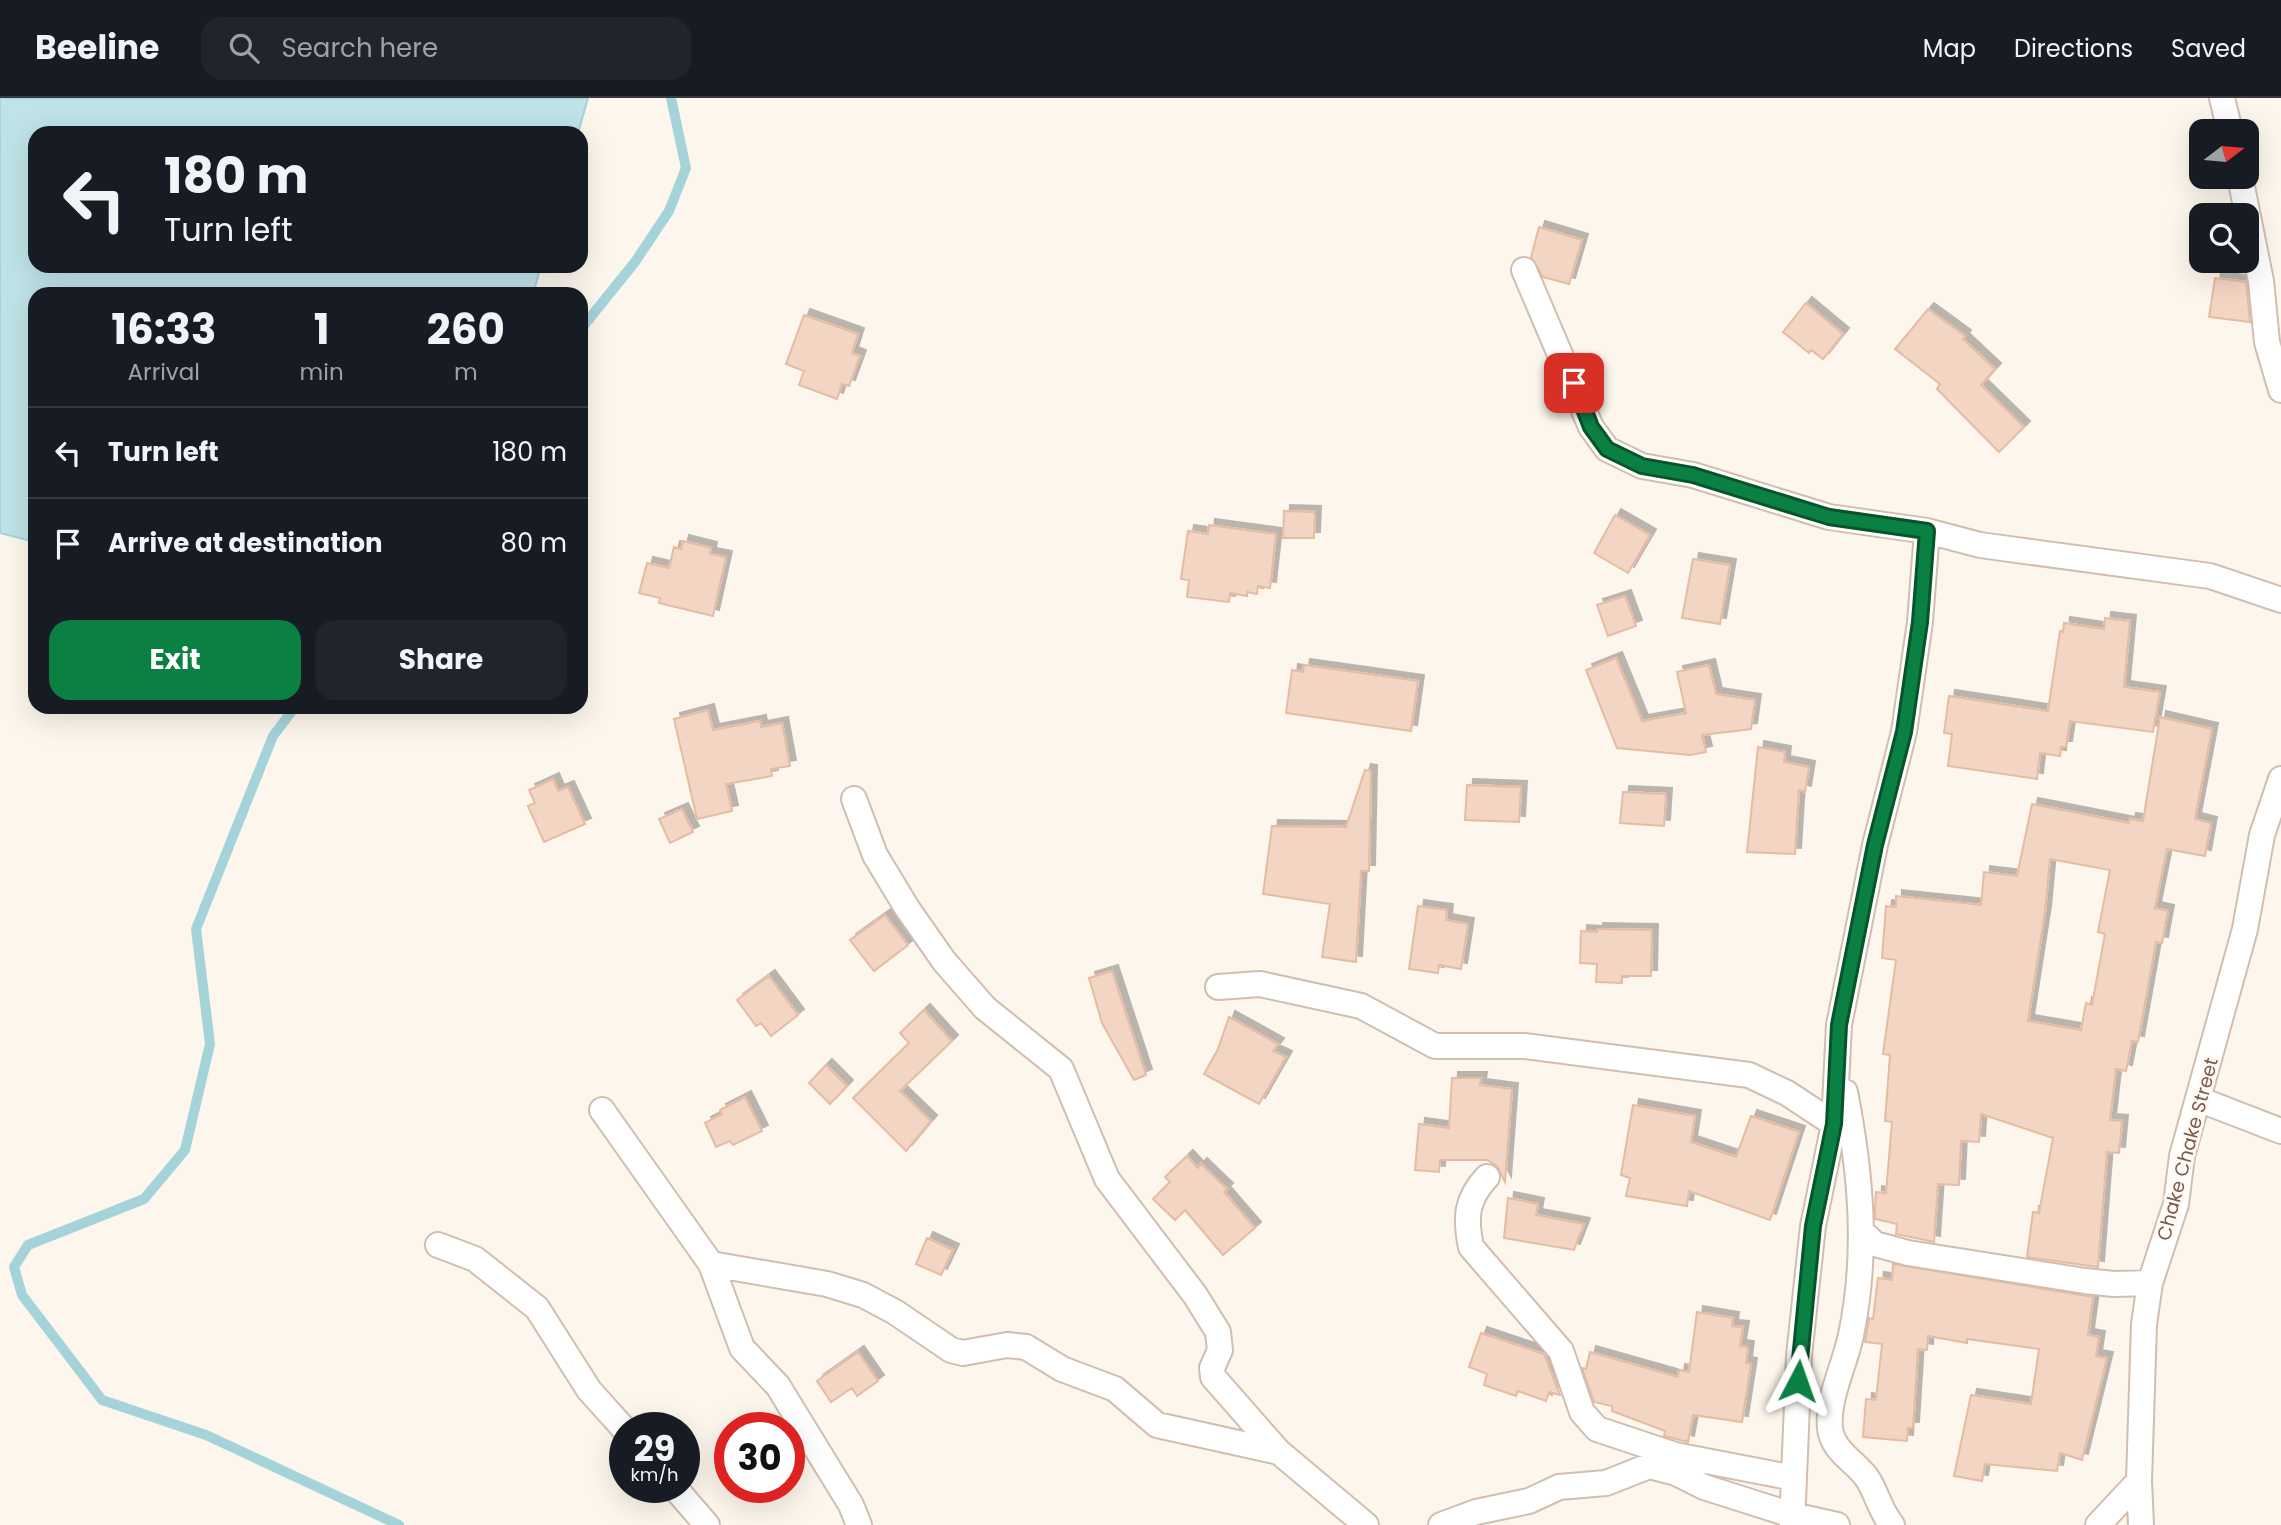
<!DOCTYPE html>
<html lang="en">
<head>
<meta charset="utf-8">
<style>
	body { margin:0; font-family:Poppins,sans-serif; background:#20242c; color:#f1f3f6; height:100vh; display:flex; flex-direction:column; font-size:26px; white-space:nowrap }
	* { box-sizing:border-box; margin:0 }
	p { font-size:23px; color:#9ea1a6 }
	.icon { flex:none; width:38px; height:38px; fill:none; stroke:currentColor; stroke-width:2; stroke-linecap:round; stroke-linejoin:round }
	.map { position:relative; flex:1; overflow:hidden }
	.sheet { position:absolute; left:28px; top:189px; width:560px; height:427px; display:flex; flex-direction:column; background:#171b24; border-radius:21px; box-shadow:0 7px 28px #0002 }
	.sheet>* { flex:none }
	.top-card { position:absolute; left:28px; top:28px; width:560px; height:147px; border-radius:21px; box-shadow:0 7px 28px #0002; background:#171b24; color:#f1f3f6; overflow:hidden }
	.needle { width:46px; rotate:74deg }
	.tools { position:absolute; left:2189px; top:21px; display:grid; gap:14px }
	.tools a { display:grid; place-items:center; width:70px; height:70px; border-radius:14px; background:#171b24; box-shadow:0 7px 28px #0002; font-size:35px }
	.speed { position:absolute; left:609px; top:1314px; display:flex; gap:14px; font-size:35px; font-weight:700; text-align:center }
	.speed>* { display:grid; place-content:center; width:91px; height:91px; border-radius:50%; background:#171b24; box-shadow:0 7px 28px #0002; line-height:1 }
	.speed small { font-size:18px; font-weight:400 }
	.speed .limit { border:10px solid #d22; background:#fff; color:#111 }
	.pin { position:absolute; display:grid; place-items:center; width:60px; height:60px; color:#fff; margin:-30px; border-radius:14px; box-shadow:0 4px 10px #0006 }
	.me { position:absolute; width:77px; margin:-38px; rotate:4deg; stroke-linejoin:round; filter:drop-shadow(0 0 5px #0008) }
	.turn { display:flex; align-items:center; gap:24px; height:147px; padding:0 21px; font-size:32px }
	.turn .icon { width:91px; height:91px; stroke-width:2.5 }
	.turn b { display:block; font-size:49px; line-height:60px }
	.eta { display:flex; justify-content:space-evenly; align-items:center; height:119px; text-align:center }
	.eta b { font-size:42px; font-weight:700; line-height:49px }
	.button { display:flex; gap:14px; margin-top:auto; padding:14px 21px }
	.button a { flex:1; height:80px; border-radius:21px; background:#0b8043; color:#fff; font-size:28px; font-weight:700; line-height:80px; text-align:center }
	.button a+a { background:#20242c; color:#f1f3f6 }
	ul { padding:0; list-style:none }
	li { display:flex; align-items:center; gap:21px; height:91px; padding:0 21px; border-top:2px solid #363941 }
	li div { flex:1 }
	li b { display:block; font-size:26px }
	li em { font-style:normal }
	header { display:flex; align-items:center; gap:42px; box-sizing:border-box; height:98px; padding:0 35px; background:#171b24; border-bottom:2px solid #363941 }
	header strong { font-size:33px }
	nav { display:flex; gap:38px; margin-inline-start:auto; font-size:24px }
	.search { width:490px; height:63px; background:#20242c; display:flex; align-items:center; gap:18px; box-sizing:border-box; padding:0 24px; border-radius:21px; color:#9ea1a6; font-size:26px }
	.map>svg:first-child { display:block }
	.water { fill:#bfe3e8; stroke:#a5d3da; stroke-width:2 }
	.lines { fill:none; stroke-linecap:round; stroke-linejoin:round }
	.stream { stroke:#a5d3da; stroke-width:10 }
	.building { fill:#f3d5c3; stroke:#e6bba3; stroke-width:2; fill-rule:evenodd; filter:url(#shadow) }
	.street-casing { stroke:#d1beb0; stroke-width:28 }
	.street { stroke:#fff; stroke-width:24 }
	.route-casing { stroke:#07532c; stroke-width:18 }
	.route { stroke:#0b8043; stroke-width:12 }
	.labels { text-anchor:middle; stroke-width:6; stroke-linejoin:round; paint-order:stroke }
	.street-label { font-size:19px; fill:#7a5c4d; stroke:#fffaf3 }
</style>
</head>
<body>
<header>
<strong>Beeline</strong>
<div class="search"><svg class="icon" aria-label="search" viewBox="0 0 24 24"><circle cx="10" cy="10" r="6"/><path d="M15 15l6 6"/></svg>Search here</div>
<nav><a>Map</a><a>Directions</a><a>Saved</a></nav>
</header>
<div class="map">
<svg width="2281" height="1427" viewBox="0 0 2281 1427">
	<defs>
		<filter id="shadow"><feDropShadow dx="6" dy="-6" stdDeviation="0" flood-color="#0004"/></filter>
	</defs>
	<rect width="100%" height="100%" fill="#fdf6ec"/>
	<path class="water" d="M 0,0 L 588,0 L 578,35 L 35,35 L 35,168 L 541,168 L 533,196 L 35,196 L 35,444 L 0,435 Z"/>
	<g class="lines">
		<path class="stream" d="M 581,231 L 635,164 L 669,113 L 686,70 L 671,0
			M 295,609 L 273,638 L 196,831 L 210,946 L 185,1052 L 144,1101 L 28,1147 L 14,1169 L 22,1197 L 102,1302 L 206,1337 L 399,1427"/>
	</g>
	<path class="building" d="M 1539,129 L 1582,142 L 1569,186 L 1543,179 L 1531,159 Z
		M 2215,180 L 2246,184 L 2250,224 L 2209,219 Z
		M 1806,205 L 1843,236 L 1823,261 L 1811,252 L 1809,255 L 1783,234 Z
		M 1928,211 L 1965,238 L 1963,241 L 1995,271 L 1981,287 L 2024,329 L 1999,354 L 1937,291 L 1940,286 L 1895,251 Z
		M 804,217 L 858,236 L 852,255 L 860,258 L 849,288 L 842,286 L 837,301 L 799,287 L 804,273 L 786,266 Z
		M 1284,413 L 1315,414 L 1314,440 L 1283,440 Z
		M 1615,417 L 1650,437 L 1628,475 L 1594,455 Z
		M 1209,427 L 1276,436 L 1270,490 L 1258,488 L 1257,496 L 1247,494 L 1247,498 L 1230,495 L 1229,504 L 1187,499 L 1189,482 L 1181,481 L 1188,433 L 1208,436 Z
		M 683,443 L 711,450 L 710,456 L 726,459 L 713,518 L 659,505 L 660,500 L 639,495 L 647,465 L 669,470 L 674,449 L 681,451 Z
		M 1693,461 L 1730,467 L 1720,526 L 1682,520 Z
		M 1625,498 L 1636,528 L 1608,538 L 1597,507 Z
		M 2105,520 L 2130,523 L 2124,589 L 2160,594 L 2153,634 L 2070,623 L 2066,649 L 2061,649 L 2060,658 L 2040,655 L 2037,681 L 1948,668 L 1952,636 L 1944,635 L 1949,598 L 2048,613 L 2060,533 L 2063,534 L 2064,525 L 2104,531 Z
		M 1616,560 L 1642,623 L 1686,615 L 1677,574 L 1709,567 L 1716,596 L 1755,602 L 1751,631 L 1702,637 L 1706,654 L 1690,657 L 1617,650 L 1586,572 Z
		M 1304,567 L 1418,583 L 1411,633 L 1286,615 L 1292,572 L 1303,574 Z
		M 708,612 L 713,632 L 760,623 L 761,629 L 782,625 L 790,668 L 771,671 L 772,678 L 726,686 L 732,713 L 697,721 L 674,621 Z
		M 2160,619 L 2212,631 L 2195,721 L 2211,725 L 2205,758 L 2167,751 L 2155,810 L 2168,813 L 2162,845 L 2156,844 L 2138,944 L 2132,943 L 2126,973 L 2116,971 L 2110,1022 L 2122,1023 L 2119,1055 L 2107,1054 L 2098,1169 L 2027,1159 L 2033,1114 L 2039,1115 L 2053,1040 L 1981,1016 L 1979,1044 L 1961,1043 L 1959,1087 L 1938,1086 L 1934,1144 L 1896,1136 L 1897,1126 L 1875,1121 L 1875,1110 L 1876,1094 L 1886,1095 L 1892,1024 L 1885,1023 L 1890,957 L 1883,956 L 1896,862 L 1882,860 L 1886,808 L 1896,809 L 1896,798 L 1981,807 L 1984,774 L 2017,778 L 2032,706 L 2129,725 L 2130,721 L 2143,723 ZM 2050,761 L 2110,772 L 2098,834 L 2105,836 L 2092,907 L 2086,905 L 2081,932 L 2028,923 L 2045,814 Z
		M 1758,649 L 1785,654 L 1784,664 L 1809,669 L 1805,694 L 1799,692 L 1795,756 L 1747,754 Z
		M 1365,672 L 1371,673 L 1369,773 L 1361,773 L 1356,864 L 1322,859 L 1330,806 L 1263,796 L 1272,728 L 1346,729 Z
		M 553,681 L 558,693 L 568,689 L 585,726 L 544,744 L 528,708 L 535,705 L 529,692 Z
		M 1467,687 L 1521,689 L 1519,724 L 1465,722 Z
		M 1623,694 L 1666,696 L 1664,728 L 1620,725 Z
		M 682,711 L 693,734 L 670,745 L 659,721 Z
		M 1418,808 L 1447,812 L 1446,822 L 1468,826 L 1461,871 L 1439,867 L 1438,875 L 1409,871 Z
		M 885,817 L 908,847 L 874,873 L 850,842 Z
		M 1597,831 L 1652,832 L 1651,878 L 1622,878 L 1622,885 L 1596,884 L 1597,866 L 1580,865 L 1581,833 L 1597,834 Z
		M 1112,873 L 1146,977 L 1134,982 L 1102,925 L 1089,880 Z
		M 769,878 L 798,917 L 771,938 L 761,925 L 756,928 L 737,902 Z
		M 924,912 L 952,943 L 900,993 L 931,1023 L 906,1053 L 853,1000 L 909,945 L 900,935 Z
		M 1229,919 L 1278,946 L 1273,953 L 1286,959 L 1259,1006 L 1204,976 L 1218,951 Z
		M 826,967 L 847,988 L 830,1006 L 809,985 Z
		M 1452,980 L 1481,980 L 1480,987 L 1512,991 L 1505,1084 L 1497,1068 L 1487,1062 L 1440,1062 L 1439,1074 L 1415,1072 L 1419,1026 L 1449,1030 Z
		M 745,999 L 762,1033 L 733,1047 L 730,1043 L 716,1049 L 705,1025 L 722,1016 L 720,1012 Z
		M 1633,1007 L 1695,1018 L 1691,1044 L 1736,1059 L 1751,1018 L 1799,1034 L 1770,1122 L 1689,1093 L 1687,1108 L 1626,1098 L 1630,1080 L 1621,1077 Z
		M 1187,1058 L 1198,1070 L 1201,1066 L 1227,1091 L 1224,1094 L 1255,1130 L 1223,1157 L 1185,1112 L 1175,1122 L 1153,1101 L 1170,1084 L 1165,1079 Z
		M 1508,1100 L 1538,1106 L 1536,1117 L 1584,1126 L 1574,1152 L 1504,1140 Z
		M 927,1140 L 953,1152 L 941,1177 L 916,1166 Z
		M 1893,1166 L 2093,1199 L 2088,1237 L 2099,1239 L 2096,1258 L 2107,1260 L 2082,1362 L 2060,1355 L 2057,1373 L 1985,1366 L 1982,1383 L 1954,1378 L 1971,1297 L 2031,1306 L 2039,1251 L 1967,1241 L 1967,1245 L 1928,1238 L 1927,1252 L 1918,1251 L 1913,1330 L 1908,1330 L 1907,1343 L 1863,1339 L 1866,1301 L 1876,1302 L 1882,1246 L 1865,1244 L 1869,1220 L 1873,1221 L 1878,1180 L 1892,1182 Z
		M 1697,1214 L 1733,1220 L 1732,1228 L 1743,1229 L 1740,1248 L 1748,1249 L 1746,1265 L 1751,1266 L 1742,1324 L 1693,1317 L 1688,1344 L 1664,1338 L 1665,1333 L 1612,1313 L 1612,1308 L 1594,1304 L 1582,1270 L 1586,1271 L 1590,1254 L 1678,1279 L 1679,1272 L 1689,1274 Z
		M 1481,1235 L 1544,1256 L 1560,1297 L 1549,1294 L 1546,1303 L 1518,1293 L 1516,1298 L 1484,1287 L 1487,1276 L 1469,1269 Z
		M 858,1254 L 878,1283 L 857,1298 L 852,1290 L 831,1304 L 817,1283 Z"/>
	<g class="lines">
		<defs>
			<path id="street" d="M 2222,0 L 2230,33
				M 2240,79 L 2261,183 L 2267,244 L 2281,292
				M 1524,172 L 1591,329 L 1607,351 L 1642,368 L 1693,377 L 1829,419 L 1927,433 L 1980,447 L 2210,478 L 2281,502
				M 854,701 L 875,757 L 907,810 L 944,863 L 985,910 L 1061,971 L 1107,1081 L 1195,1197 L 1218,1234 L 1220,1252 L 1212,1270 L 1213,1279 L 1278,1353
				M 1218,889 L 1260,886 L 1361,908 L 1435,948 L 1524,948 L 1749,977 L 1787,995 L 1834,1026
				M 1845,994 C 1861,1075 1868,1156 1851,1237 C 1845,1267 1827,1300 1830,1330 C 1832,1353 1856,1364 1867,1380 C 1877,1395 1880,1413 1892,1427
				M 2198,1001 L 2281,1033
				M 602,1012 L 711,1166 L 827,1186 L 863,1197 L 895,1214 L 951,1252 L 963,1255 L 1007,1247 L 1026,1249 L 1062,1271 L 1115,1291 L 1157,1327 L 1279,1354 L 1366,1427
				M 1487,1079 C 1466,1101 1465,1120 1471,1149 L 1561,1253 L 1582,1314 L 1597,1331 L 1675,1357 L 1794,1380
				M 1862,1134 L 1875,1146 L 1908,1155 L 2085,1183 L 2114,1186 L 2150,1185
				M 438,1147 L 475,1161 L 537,1210 L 589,1292 L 625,1332
				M 711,1166 L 742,1250 L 778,1288 L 851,1407 L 859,1427
				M 675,1390 L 707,1427
				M 1441,1427 L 1476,1414 L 1529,1403 L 1559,1389 L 1606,1385 L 1649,1368 L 1676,1375 L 1704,1389 L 1792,1417 L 1837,1427
				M 1792,1427 L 1799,1258 L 1813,1128 L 1834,1026 L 1839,927 L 1875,747 L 1904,634 L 1920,524 L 1927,433
				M 2098,1427 L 2139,1383
				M 2141,1427 L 2139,1383 L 2144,1226 L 2150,1185 L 2176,1106 L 2182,1058 L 2245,831 L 2262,737 L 2281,681"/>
		</defs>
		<use href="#street" class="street-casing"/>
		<use href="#street" class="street"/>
	</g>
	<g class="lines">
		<defs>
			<path id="route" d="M 1574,285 L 1591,329 L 1607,351 L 1642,368 L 1693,377 L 1829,419 L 1927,433 L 1920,524 L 1904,634 L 1875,747 L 1839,927 L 1834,1026 L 1813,1128 L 1798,1283"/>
		</defs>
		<use href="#route" class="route-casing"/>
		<use href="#route" class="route"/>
	</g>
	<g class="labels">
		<g class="street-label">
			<text transform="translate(2187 1051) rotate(-75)" y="7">Chake Chake Street</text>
		</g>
	</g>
</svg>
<div class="tools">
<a><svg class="needle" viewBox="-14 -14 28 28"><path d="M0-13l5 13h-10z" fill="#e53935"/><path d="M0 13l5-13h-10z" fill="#9ea1a6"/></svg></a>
<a><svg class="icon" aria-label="search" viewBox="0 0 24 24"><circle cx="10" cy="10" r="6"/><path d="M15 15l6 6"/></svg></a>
</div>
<div class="speed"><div>29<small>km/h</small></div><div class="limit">30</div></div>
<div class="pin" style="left:1574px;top:285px;background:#d93025"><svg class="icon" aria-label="arrive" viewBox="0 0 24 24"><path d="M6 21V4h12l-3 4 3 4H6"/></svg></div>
<svg class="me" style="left:1798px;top:1283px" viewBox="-20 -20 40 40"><path d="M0-17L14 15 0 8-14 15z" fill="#0b8043" stroke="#fff" stroke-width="4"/></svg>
<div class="top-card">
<div class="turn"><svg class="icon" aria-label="left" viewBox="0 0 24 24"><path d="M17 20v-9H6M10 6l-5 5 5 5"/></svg><div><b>180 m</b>Turn left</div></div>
</div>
<section class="sheet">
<div class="eta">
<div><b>16:33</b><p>Arrival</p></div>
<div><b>1</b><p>min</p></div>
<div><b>260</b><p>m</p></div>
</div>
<ul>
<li><svg class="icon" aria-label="left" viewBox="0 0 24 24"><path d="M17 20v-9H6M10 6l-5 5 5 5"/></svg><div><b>Turn left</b></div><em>180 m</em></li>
<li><svg class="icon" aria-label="arrive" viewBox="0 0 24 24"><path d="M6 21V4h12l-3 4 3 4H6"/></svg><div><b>Arrive at destination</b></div><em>80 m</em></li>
</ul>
<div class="button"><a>Exit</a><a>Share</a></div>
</section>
</div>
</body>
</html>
